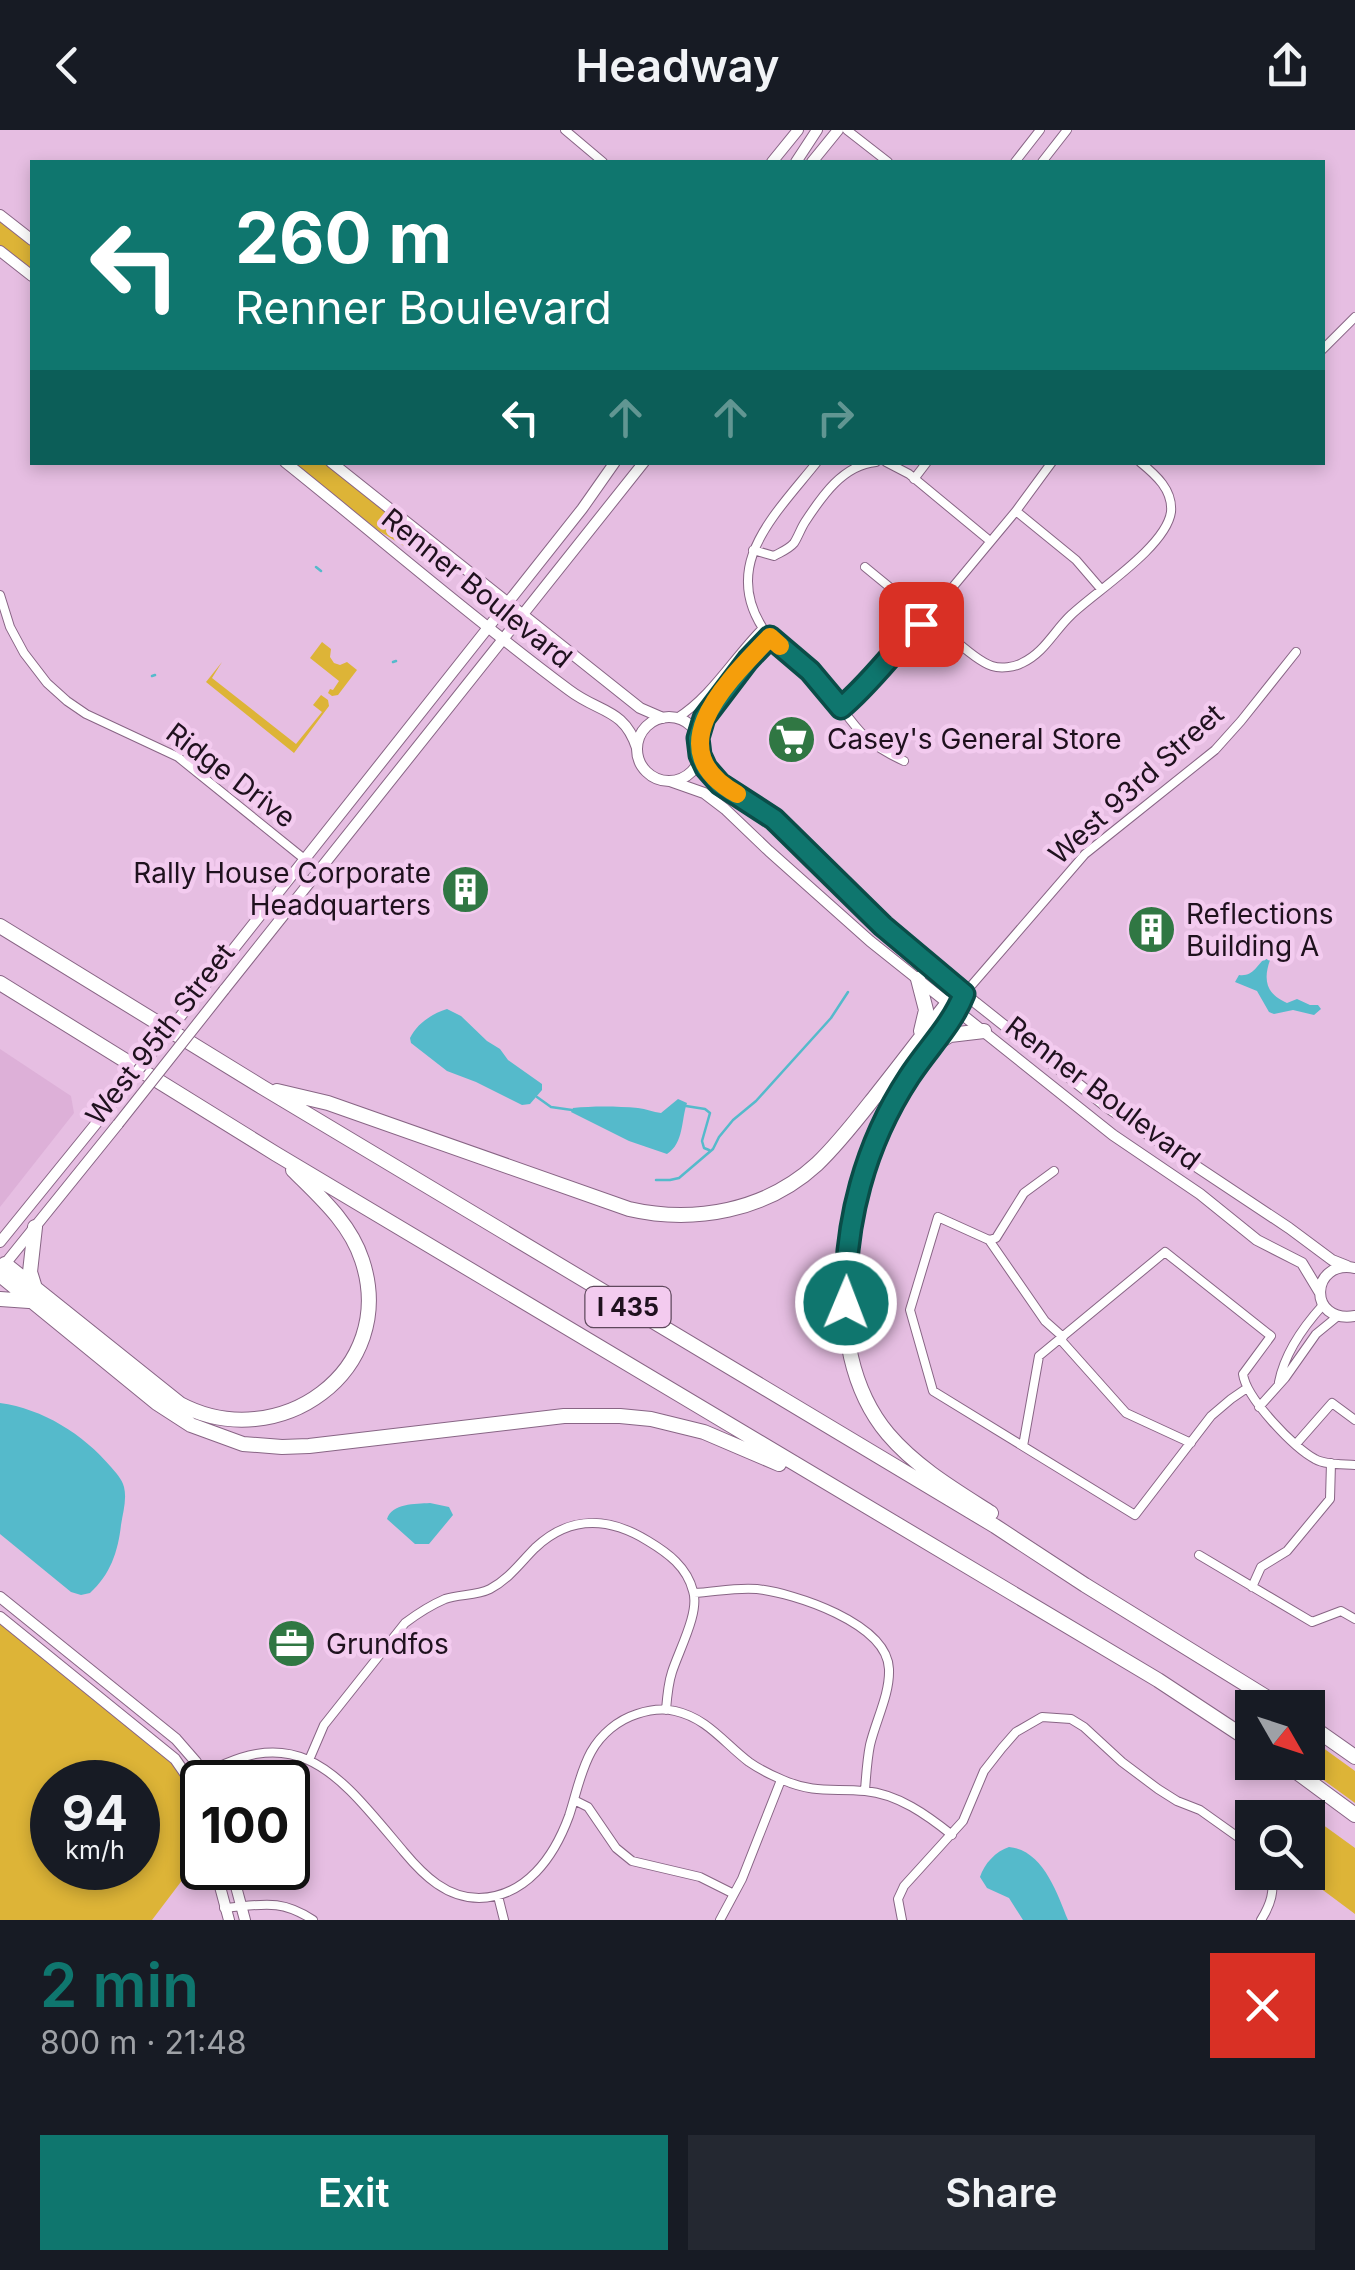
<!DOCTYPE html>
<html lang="en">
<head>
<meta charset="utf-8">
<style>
	body { margin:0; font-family:Inter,sans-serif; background:#242831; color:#f1f3f6; height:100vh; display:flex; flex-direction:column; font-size:38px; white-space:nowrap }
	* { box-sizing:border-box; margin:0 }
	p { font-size:32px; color:#9ea1a6 }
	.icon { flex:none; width:55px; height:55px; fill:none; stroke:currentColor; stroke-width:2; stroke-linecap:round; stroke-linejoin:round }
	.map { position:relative; height:1790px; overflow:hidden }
	.details { display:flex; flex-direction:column; background:#171b24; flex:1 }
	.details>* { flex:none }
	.banner { position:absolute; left:30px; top:30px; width:1295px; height:305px; border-radius:0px; box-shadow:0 5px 15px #0003; background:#0f766e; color:#fff; overflow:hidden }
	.needle { width:65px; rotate:129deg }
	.controls { position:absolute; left:1235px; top:1560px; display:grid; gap:20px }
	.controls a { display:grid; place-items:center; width:90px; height:90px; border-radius:0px; background:#171b24; box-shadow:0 5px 15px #0003; font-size:50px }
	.speed { position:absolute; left:30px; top:1630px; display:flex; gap:20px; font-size:50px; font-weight:700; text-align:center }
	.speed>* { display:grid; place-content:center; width:130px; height:130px; border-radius:50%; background:#171b24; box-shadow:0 5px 15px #0003; line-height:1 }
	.speed small { font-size:25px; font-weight:400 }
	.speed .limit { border:5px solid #111; border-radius:15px; background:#fff; color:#111 }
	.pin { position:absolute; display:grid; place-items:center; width:85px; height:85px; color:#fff; margin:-42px; border-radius:20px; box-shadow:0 5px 15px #0006 }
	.me { position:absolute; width:110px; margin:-55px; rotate:1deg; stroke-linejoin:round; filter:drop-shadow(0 0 8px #0008) }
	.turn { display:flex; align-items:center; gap:35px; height:210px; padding:0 40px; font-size:45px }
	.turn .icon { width:130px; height:130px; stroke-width:2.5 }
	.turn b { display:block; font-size:70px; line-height:85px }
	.lanes { display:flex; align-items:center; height:95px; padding:0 40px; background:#0003; justify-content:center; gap:50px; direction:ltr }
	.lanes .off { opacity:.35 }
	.round { display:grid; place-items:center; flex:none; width:105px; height:105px; border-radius:0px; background:#242831 }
	.overview { display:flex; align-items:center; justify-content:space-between; height:170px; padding:0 40px }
	h1 { font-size:60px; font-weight:600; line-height:75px; color:#0f766e }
	.button { display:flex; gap:20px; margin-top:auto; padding:20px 40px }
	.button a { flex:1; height:115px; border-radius:0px; background:#0f766e; color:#fff; font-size:40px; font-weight:600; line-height:115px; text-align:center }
	.button a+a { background:#242831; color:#f1f3f6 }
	header { display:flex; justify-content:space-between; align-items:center; height:130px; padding:0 40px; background:#171b24; font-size:45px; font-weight:600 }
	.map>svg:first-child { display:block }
	.built { fill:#ddb0d8 }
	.green { fill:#ddb437; fill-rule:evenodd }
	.water { fill:#55bacb }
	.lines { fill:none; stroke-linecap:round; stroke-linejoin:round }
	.stream { stroke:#55bacb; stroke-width:2.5 }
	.street-casing { stroke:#886585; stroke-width:10 }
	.secondary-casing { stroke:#886585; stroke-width:12 }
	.highway-casing { stroke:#886585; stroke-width:16 }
	.street { stroke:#fff; stroke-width:8 }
	.secondary { stroke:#fff; stroke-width:10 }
	.highway { stroke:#fff; stroke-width:14 }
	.secondary-bridge-casing { stroke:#886585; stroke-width:12; stroke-linecap:butt }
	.secondary-bridge { stroke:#fff; stroke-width:10 }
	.route-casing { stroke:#0a4d48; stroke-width:25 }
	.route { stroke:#0f766e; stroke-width:18 }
	.slow { stroke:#f59e0b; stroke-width:18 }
	.labels { text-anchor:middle; stroke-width:9; stroke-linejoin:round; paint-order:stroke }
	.shield { fill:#f3cbef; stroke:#5f495d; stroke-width:2.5 }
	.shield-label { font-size:25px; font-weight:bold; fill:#1f111e }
	.street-label { font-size:28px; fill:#1f111e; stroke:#f3cbef }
	.poi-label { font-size:28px; fill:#1f111e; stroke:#f3cbef; text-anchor:start }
</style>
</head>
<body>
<header><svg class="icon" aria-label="back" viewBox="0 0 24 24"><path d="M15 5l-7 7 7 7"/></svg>Headway<svg class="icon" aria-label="share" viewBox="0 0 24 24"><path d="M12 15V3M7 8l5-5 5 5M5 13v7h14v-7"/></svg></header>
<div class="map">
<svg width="1355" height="1790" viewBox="0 0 1355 1790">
	<rect width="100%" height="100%" fill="#e6bee2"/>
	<path class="built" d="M 0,919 L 71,966 L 74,983 L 0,1077 Z"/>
	<path class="green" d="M 0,90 L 32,115 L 32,139 L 0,115 Z
		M 293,333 L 325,333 L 436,421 L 426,433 L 409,419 L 379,401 Z
		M 322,512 L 331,519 L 330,527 L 334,533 L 340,535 L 347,532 L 357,540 L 338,565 L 332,566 L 328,563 L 330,559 L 333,560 L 339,551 L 310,528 Z
		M 222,532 L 212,548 L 296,614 L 322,582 L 313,575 L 321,565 L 328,570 L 329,576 L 294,623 L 206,552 Z
		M 0,1491 L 183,1642 L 199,1672 L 202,1684 L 202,1724 L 152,1790 L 0,1790 ZM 52,1652 L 138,1652 L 138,1738 L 52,1738 Z
		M 1308,1607 L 1355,1641 L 1355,1673 L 1300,1633 L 1308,1632 Z
		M 1297,1676 L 1355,1718 L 1355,1784 L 1300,1743 L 1308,1742 L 1308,1688 L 1291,1687 Z"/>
	<path class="water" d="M 1266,827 L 1270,830 C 1263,850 1266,864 1287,873 L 1297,869 L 1310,875 L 1318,875 L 1321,879 L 1314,885 L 1293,880 L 1274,884 L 1269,882 L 1257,861 L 1235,852 L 1239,845 C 1253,847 1257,835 1266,827 Z
		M 447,879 L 461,886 L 487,911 L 500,919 L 508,930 L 542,954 L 542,960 L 530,974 L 522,975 L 476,952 L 447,941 L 411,913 L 410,908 C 417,894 431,884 447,879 Z
		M 678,969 L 687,973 C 681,990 684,1013 667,1024 L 629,1011 L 571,982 L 573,978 C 592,976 616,976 638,978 C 646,979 653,982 661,983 Z
		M 0,1273 C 43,1279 83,1304 111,1337 C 116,1343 122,1349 124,1357 C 127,1369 123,1382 121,1395 C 118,1422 110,1445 90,1463 L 81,1465 L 71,1462 L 0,1404 Z
		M 430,1373 L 449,1377 L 453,1385 L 429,1414 L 415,1414 L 387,1389 C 392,1373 415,1374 430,1373 Z
		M 1009,1717 C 1043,1720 1057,1763 1068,1790 L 1023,1790 L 1009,1768 L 987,1758 L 980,1747 C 984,1734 996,1721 1009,1717 Z"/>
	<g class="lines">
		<path class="stream" d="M 316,437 L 321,441
			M 393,532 L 396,531
			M 152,546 L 155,545
			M 537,967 L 551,977 L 572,980
			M 686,976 L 705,979 L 710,983 L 702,1011 L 704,1018 L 709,1020
			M 656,1050 L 670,1050 L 679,1048 L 713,1019 L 719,1007 L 733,990 L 756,971 L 831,888 L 848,862"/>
		<defs>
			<path id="street" d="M 565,0 L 603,32
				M 847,0 L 888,32
				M 1015,32 L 1040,0
				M 1042,32 L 1067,0
				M 1322,220 L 1355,187
				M 817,332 C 774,386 716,438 769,507 C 788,522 809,537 824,555 C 854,592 857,610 904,631
				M 886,332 L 909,344 L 990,411
				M 914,349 L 927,332
				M 1016,381 L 1076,430 L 1101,459
				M 753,420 L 774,426 C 781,422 789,419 794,413 C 798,407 801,398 805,392 C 822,366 843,335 876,332
				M 865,437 C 893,460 921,483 949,505 C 959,514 979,532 992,536 C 1001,539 1015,537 1022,533 C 1044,523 1054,501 1071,485 C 1096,461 1166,417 1171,382 C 1173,360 1156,345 1140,332
				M 0,465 L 10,497 L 24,523 L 47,553 L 67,571 L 86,584 L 178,627 L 318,740
				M 841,578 L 856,565 L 898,516 L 927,488 L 1016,381 L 1052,332
				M 677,588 C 712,566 733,528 763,498
				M 699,608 C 710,568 742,538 769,507
				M 964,864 L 1085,724 L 1215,620 L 1241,591 L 1296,522
				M 989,1110 L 996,1108 L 1024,1063 L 1054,1041
				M 1063,1207 L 1045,1191 L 989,1110 L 938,1087 L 910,1180 L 933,1261 L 1135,1385 L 1211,1286 L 1231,1269 L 1247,1258
				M 1060,1209 L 1126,1283 L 1191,1313
				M 1279,1252 C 1285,1222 1303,1197 1323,1175
				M 1259,1277 L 1285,1248 L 1316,1204 L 1338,1186
				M 1296,1314 L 1332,1273 L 1355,1290
				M 1023,1316 L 1039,1226 L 1165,1122 L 1271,1206 L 1243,1244 C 1246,1268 1294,1318 1315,1329 C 1325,1335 1343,1334 1355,1335
				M 1199,1425 L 1312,1492 L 1341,1481 L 1355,1489
				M 1252,1457 L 1261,1437 L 1287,1421 L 1330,1369 L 1331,1333
				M 694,1463 C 715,1462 736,1457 757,1459 C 794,1463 887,1493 889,1539 C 890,1564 876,1590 870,1615 C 867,1630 866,1646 865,1661
				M 309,1630 L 324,1595 L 405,1493 C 417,1484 431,1475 445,1469 C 459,1464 476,1466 490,1459 C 509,1449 520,1433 535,1418 C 570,1385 609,1387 648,1411 C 668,1423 687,1437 693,1461 C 700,1482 679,1520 672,1542 C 668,1554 667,1567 666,1580
				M 191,1652 C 298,1584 338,1644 404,1722 C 424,1746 447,1768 479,1768 C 526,1767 554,1727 569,1686 C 576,1665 580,1642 591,1622 C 601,1604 618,1590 637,1584 C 649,1580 662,1578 675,1581 C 707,1588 724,1613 749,1632 C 759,1639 771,1645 783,1650 C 815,1664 833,1658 865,1661 C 898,1664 927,1685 952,1705
				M 574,1670 L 588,1677 L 616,1718 L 632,1731 L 700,1747 L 734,1764
				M 498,1766 L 504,1790
				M 224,1778 C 261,1775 280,1768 313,1790
				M 720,1790 L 742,1749 L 781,1650
				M 902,1790 L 898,1769 L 904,1756 L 963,1691 L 984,1641 L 1002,1618 L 1016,1602 L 1042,1587 L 1071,1589 L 1084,1597 L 1122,1632 L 1158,1659 L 1177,1671 L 1200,1680 L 1252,1717
				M 1261,1790 C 1271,1774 1275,1761 1271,1742"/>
			<path id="secondary" d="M 772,32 L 798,0
				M 796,32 L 817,0
				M 812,32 L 838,0
				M 0,85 L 32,110
				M 0,121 L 32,146
				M 285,332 C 380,408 472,488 569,560 C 599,583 624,578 637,618
				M 331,332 L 640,578 L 663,588
				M637 619a32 32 0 1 1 64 0a32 32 0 1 1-64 0Z
				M 700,625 L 706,638 L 716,651 L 774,689 L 883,795 L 976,873 L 1107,977 L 1289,1098 L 1332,1130 L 1347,1136
				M 670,651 L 704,663 L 725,679 L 769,721 L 870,811 L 1113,1005 L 1200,1064 L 1257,1110 L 1302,1133 L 1320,1163
				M 209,850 L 582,379 L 615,332
				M 224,860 L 644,332
				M 0,1112 L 103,985
				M 1355,1138 C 1310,1129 1307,1194 1355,1186
				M 1,1139 L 118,994
				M 0,1467 L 176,1609 L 196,1632 L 208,1652
				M 0,1487 L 175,1629 L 191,1652 L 202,1677
				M 215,1738 L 229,1790
				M 231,1738 L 245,1790"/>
			<path id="highway" d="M 0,796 L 262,957 L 995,1396 L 1085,1455 L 1284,1578
				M 918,849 L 926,880 L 921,901
				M 0,853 L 276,1024 L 1158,1550 L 1252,1612
				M 964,864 C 950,901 917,930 897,965 C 846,1057 814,1216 888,1304 C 916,1337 955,1360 991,1383
				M 935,914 L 950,905 L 984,901
				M 277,961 L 328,973 L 629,1079 C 694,1094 766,1081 817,1034 C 839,1013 858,988 877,964 C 901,934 924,903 948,873 L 964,864
				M 35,1097 L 30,1142 L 35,1158
				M 5,1134 L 180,1274 C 278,1326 399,1241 362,1130 C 350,1093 320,1067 293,1040
				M 0,1145 L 157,1273 L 191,1295 L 243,1314 L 282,1317 L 309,1316 L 564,1286 L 620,1286 L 651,1289 L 704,1302 L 779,1334
				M 0,1169 L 29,1171
				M 1308,1594 L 1355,1627
				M 1283,1632 L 1355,1685"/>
		</defs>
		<use href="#street" class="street-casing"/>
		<use href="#secondary" class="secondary-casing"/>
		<use href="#highway" class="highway-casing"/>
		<use href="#street" class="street"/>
		<use href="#secondary" class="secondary"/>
		<use href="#highway" class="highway"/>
		<defs>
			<path id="secondary-bridge" d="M 103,985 L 209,850
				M 118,994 L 224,860"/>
		</defs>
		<use href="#secondary-bridge" class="secondary-bridge-casing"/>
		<use href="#secondary-bridge" class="secondary-bridge"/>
	</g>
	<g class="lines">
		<defs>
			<path id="route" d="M 846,1173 C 844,1093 865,1014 909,947 C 927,919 952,895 964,864 L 883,796 L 774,689 L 720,654 L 706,638 L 700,625 L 698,608 L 704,588 L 748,530 L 770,507 L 810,541 L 841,578 C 871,553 893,521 921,494"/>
		</defs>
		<use href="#route" class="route-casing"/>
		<use href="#route" class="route"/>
		<path class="slow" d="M 737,664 C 656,619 727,552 770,507 L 780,516"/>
	</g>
	<defs>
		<symbol id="supermarket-disc" viewBox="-11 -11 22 22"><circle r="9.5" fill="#307743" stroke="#f3cbef"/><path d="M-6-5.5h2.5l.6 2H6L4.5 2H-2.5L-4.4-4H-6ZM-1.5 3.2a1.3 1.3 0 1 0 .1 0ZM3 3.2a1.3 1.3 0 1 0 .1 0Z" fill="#fff"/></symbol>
		<symbol id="building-disc" viewBox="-11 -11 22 22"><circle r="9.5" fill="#307743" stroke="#f3cbef"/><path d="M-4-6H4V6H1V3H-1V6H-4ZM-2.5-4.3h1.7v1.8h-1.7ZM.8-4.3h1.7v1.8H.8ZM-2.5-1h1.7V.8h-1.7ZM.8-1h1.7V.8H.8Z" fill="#fff"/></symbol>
		<symbol id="office-disc" viewBox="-11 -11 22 22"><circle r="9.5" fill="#307743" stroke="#f3cbef"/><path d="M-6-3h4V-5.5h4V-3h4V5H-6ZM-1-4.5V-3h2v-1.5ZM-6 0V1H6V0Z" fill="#fff"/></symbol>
	</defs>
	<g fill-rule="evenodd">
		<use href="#supermarket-disc" x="764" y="582" width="55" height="55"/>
		<use href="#building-disc" x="438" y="732" width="55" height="55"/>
		<use href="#building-disc" x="1124" y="772" width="55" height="55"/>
		<use href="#office-disc" x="264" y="1486" width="55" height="55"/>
	</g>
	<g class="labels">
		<rect class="shield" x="585.5" y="1157" width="85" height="40" rx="8"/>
		<g class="shield-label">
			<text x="628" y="1186">I 435</text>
		</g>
		<g class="street-label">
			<text transform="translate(477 458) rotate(39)" y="10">Renner Boulevard</text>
			<text transform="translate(231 645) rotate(37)" y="10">Ridge Drive</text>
			<text transform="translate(1136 654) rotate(-42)" y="10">West 93rd Street</text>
			<text transform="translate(160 904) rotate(-52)" y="10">West 95th Street</text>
			<text transform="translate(1103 963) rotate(37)" y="10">Renner Boulevard</text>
		</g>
		<g class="poi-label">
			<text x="827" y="619">Casey's General Store</text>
			<text x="431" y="753" text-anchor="end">Rally House Corporate<tspan x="431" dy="32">Headquarters</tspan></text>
			<text x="1186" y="794">Reflections<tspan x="1186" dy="32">Building A</tspan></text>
			<text x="326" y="1524">Grundfos</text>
		</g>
	</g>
</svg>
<div class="controls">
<a><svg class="needle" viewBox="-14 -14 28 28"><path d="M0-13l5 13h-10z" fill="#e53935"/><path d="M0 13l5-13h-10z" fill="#9ea1a6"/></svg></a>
<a><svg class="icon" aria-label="search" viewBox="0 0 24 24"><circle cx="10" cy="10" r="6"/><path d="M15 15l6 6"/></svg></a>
</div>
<div class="speed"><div>94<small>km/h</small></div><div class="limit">100</div></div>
<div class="pin" style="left:921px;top:494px;background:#d93025"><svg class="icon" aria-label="arrive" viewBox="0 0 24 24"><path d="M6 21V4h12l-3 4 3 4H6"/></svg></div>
<svg class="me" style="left:846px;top:1173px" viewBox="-20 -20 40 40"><circle r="17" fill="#0f766e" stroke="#fff" stroke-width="3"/><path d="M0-11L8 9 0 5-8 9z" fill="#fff"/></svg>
<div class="banner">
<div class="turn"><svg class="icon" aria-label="left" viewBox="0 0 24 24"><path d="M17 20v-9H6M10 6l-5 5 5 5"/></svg><div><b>260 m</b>Renner Boulevard</div></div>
<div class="lanes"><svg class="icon" aria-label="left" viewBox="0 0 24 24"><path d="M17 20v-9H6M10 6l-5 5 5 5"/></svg><svg class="icon off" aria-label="ahead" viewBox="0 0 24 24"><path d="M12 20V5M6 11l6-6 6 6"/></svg><svg class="icon off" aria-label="ahead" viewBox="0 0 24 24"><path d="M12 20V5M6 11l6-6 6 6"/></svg><svg class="icon off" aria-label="right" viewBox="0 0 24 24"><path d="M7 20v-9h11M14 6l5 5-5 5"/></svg></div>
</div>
</div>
<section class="details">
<div class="overview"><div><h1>2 min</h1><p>800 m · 21:48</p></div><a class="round" style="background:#d93025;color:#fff"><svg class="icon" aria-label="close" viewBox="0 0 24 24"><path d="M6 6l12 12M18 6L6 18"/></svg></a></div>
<div class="button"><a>Exit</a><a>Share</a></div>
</section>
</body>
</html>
